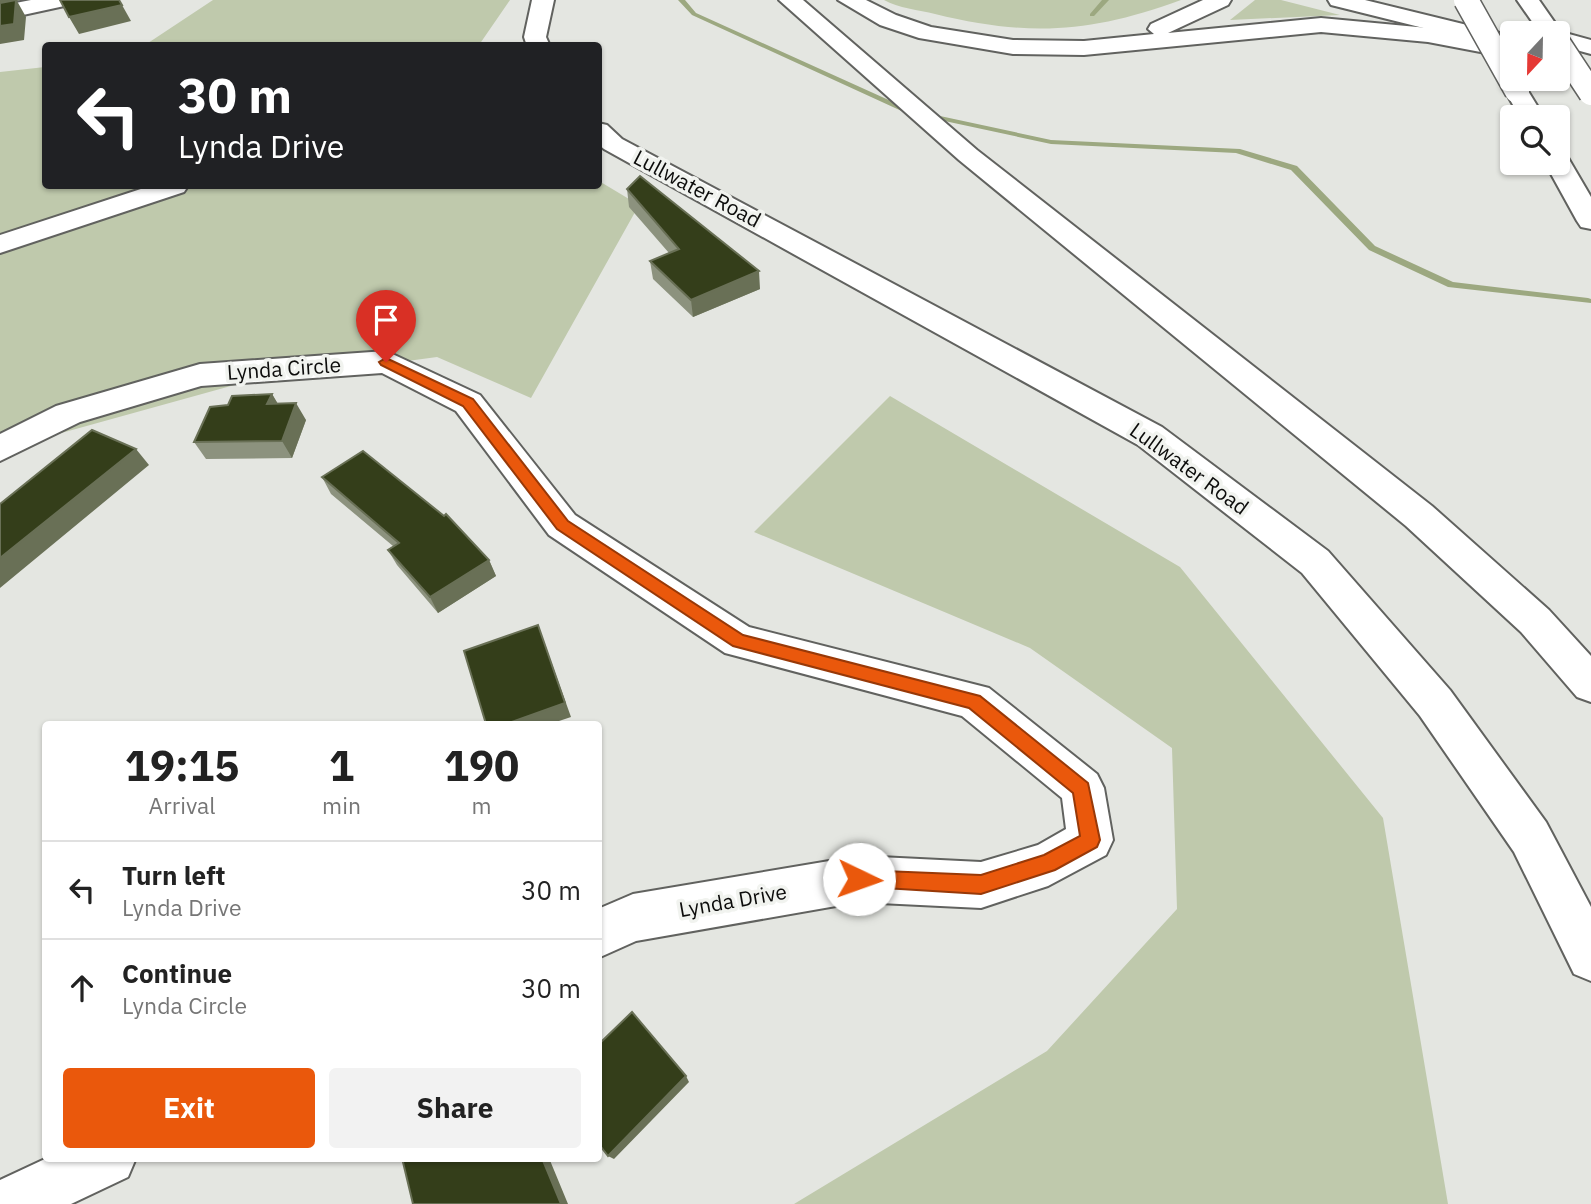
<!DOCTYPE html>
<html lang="en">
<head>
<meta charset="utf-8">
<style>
	body { margin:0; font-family:"IBM Plex Sans",sans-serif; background:#f2f2f2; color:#222; height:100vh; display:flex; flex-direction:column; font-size:26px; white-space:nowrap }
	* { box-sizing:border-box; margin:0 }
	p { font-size:23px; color:#767676 }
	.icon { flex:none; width:38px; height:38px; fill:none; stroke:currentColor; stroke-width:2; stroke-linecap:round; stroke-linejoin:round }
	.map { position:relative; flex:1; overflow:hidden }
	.sheet { position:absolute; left:42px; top:721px; width:560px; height:441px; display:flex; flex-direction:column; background:#fff; border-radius:7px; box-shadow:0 2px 5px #0004 }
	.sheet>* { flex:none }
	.guide { position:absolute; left:42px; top:42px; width:560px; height:147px; border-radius:7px; box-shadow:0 2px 5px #0004; background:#202124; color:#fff; overflow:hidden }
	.needle { width:46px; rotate:202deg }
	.fabs { position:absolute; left:1500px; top:21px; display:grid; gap:14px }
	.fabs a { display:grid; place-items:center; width:70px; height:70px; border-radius:7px; background:#fff; box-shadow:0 2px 5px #0004; font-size:35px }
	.pin { position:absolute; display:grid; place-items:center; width:60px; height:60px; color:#fff; margin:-72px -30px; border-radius:50% 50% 50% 0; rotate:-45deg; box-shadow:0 0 7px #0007 }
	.pin .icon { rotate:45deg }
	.me { position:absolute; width:77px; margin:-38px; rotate:93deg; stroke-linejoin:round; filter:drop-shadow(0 0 5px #0008) }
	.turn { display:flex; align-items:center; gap:24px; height:147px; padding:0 21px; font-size:32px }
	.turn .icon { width:91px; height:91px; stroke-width:2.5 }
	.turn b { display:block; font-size:49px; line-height:60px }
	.eta { display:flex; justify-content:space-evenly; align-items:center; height:119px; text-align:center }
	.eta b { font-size:42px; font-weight:800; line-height:49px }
	.primary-button { display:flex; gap:14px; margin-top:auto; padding:14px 21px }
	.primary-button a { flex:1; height:80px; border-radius:7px; background:#ea580c; color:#fff; font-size:28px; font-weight:800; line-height:80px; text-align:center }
	.primary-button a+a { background:#f2f2f2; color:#222 }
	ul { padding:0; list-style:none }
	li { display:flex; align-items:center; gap:21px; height:98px; padding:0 21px; border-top:2px solid #e0e0e0 }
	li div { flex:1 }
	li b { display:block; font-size:26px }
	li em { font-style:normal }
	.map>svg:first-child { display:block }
	.green { fill:#bfc9ac }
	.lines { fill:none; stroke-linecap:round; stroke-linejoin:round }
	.stream { fill:#9ca880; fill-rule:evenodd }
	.street-casing { stroke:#61625f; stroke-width:4 }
	.primary-casing { stroke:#61625f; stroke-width:4 }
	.highway-casing { stroke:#61625f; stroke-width:4 }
	.street { fill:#fff; fill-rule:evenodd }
	.primary { fill:#fff; fill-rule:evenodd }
	.highway { fill:#fff; fill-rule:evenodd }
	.highway-bridge-casing { stroke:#61625f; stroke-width:27; stroke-linecap:butt }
	.highway-bridge { stroke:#fff; stroke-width:24 }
	.wall { fill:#8c927e }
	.shaded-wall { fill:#697056 }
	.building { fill:#343e1a; stroke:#697056; stroke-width:2 }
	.route { fill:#ea580c; stroke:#983908; stroke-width:2 }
	.labels { text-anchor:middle; stroke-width:7; stroke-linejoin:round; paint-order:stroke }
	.street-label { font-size:21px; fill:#0c0c0b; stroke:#f1f3ef }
</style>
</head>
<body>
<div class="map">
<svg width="1591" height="1204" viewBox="0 0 1591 1204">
	<rect width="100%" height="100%" fill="#e4e6e1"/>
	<path class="green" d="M 213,0 L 510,0 L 479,45 L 145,45 Z
		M 884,0 L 1181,0 C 1091,33 1029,37 935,14 C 919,10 898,8 884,0 Z
		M 1255,0 L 1281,0 L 1340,15 L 1230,20 Z
		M 45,67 L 46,186 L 598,186 L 599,181 L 639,205 L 531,398 L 437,357 L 238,384 L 0,450 L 0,72 Z
		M 890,396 L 1180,567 L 1383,818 L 1448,1204 L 794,1204 L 1047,1051 L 1177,909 L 1172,748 L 1030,648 L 754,532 Z"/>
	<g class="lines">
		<path class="stream" d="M 678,0 L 685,0 L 696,13 L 913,111 L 906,113 L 692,15 Z
			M 1102,0 L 1109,0 L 1094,16 L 1090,16 L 1090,14 Z
			M 940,116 L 1051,140 L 1240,149 L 1297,166 L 1375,246 L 1453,282 L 1588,298 L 1591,299 L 1591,303 L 1448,287 L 1369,250 L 1291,170 L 1236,153 L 1051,144 L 940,120 Z"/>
		<defs>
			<path id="street" d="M 31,0 L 72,0 L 69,5 L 0,20 L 0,6 Z
				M 532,0 L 554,0 L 546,37 L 550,46 L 527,46 L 524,37 Z
				M 598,123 L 607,125 L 622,139 L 1162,427 L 1328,551 L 1450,690 L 1546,822 L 1591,907 L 1591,981 L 1574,974 L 1514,852 L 1420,716 L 1302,573 L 1138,445 L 604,149 L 598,144 Z
				M 150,186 L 188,186 L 184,192 L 0,253 L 0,235 Z
				M 386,351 L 480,395 L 575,515 L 749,627 L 989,688 L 1097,774 L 1104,788 L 1113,840 L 1106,855 L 1048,886 L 981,908 L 859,902 L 636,941 L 598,958 L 598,909 L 633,894 L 859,856 L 981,862 L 1038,845 L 1066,829 L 1062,798 L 962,716 L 725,653 L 549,535 L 456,411 L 382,373 L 201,386 L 80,422 L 0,461 L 0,434 L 56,406 L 200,364 Z
				M 47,1158 L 136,1158 L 128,1177 L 71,1204 L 0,1204 L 0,1180 Z"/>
			<path id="primary" d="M 1328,0 L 1365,0 L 1512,36 L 1512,50 L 1331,5 Z
				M 1558,31 L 1591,40 L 1591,54 L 1558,45 L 1558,33 L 1550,33 Z"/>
			<path id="highway" d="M 779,0 L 803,0 L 977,150 L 1432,506 L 1549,610 L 1591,656 L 1591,702 L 1577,697 L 1521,632 L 1406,526 L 959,160 Z
				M 838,0 L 866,0 L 896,15 L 931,27 L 1013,40 L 1084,41 L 1154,34 L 1148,29 L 1151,24 L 1203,0 L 1231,0 L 1228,5 L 1168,33 L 1321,18 L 1428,28 L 1512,44 L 1512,58 L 1428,42 L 1321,32 L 1084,55 L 1013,54 L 919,38 L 880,25 Z
				M 1517,0 L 1539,0 L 1562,33 L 1559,38 L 1558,33 L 1540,33 Z
				M 1517,84 L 1525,86 L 1544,117 L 1520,117 L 1505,91 L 1509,86 Z
				M 1558,154 L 1567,156 L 1591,197 L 1591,229 L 1581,227 L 1577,221 L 1545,163 L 1558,163 Z"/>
		</defs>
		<use href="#street" class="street-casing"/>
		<use href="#primary" class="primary-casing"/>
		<use href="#highway" class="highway-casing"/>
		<use href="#street" class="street"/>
		<use href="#primary" class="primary"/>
		<use href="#highway" class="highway"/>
		<defs>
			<path id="highway-bridge" d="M 1466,0 L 1517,91
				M 1558,43 L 1591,93"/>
		</defs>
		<use href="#highway-bridge" class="highway-bridge-casing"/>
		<use href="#highway-bridge" class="highway-bridge"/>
	</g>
	<path class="wall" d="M 627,189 L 760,289 L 693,317 L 653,279 L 650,261 L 669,253 L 629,207 Z
		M 272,394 L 278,404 L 306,420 L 292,458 L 206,459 L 194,442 L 228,405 Z
		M 322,477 L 489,560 L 496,576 L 438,613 L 397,565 L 388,550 L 393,546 L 331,494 Z"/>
	<path class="shaded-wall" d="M 0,0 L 20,0 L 17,1 L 26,17 L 24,40 L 0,44 Z
		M 122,5 L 131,21 L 79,34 L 69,17 Z
		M 759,271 L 760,289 L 693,317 L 691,300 Z
		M 272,394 L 282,411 L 267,404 Z
		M 296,403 L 306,420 L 292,458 L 282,441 Z
		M 136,449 L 149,465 L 0,588 L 0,558 Z
		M 489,560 L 496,576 L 438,613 L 430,597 Z
		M 538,625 L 571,717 L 550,724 L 506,724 Z
		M 686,1076 L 689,1082 L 614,1159 L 608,1156 Z
		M 542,1158 L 549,1158 L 568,1204 L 561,1204 Z"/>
	<path class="building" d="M 16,0 L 14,24 L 0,26 L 0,3 Z
		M 60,0 L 119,0 L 122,5 L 69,17 Z
		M 640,176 L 759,271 L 691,300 L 650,261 L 679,249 L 627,189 Z
		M 272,394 L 267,404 L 296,403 L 282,441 L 194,442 L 210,407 L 228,405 L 232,396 Z
		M 92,430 L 136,449 L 0,558 L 0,504 Z
		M 363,451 L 444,516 L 446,514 L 489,560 L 430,597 L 388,550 L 399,543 L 322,477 Z
		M 538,625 L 565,703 L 506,724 L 486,724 L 464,651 Z
		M 632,1012 L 686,1076 L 608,1156 L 598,1143 L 598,1045 Z
		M 402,1158 L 542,1158 L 561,1204 L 413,1204 Z"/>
	<path class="route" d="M 386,358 L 473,399 L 568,521 L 743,635 L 980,696 L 1088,783 L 1100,840 L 1097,847 L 1055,870 L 981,894 L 852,886 L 849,879 L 852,872 L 859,870 L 981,875 L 1044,855 L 1080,836 L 1073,793 L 969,708 L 733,646 L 557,529 L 463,406 L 381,365 L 379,362 Z"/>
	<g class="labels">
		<g class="street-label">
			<text transform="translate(697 189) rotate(28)" y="7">Lullwater Road</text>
			<text transform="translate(284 369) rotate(-4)" y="7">Lynda Circle</text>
			<text transform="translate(1189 469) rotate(36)" y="7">Lullwater Road</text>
			<text transform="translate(733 901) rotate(-10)" y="7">Lynda Drive</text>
		</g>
	</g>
</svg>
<div class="fabs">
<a><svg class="needle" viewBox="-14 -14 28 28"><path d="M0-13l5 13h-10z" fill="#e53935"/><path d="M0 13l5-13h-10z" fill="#767676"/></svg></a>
<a><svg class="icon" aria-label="search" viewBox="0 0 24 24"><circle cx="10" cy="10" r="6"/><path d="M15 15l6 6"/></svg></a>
</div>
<div class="pin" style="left:386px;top:362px;background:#d93025"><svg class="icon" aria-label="arrive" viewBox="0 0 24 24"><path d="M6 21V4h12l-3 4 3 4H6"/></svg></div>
<svg class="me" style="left:859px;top:879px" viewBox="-20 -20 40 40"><circle r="19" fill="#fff"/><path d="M0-13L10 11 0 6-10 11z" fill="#ea580c"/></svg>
<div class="guide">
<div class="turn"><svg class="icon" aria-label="left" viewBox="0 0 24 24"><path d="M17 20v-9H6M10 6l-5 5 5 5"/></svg><div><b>30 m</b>Lynda Drive</div></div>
</div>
<section class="sheet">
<div class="eta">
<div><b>19:15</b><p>Arrival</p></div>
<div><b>1</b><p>min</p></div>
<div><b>190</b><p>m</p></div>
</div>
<ul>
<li><svg class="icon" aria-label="left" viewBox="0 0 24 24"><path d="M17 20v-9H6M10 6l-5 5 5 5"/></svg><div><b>Turn left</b><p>Lynda Drive</p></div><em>30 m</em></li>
<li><svg class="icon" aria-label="ahead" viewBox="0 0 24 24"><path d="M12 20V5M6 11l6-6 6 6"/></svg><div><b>Continue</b><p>Lynda Circle</p></div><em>30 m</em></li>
</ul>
<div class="primary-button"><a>Exit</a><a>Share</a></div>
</section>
</div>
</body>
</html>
